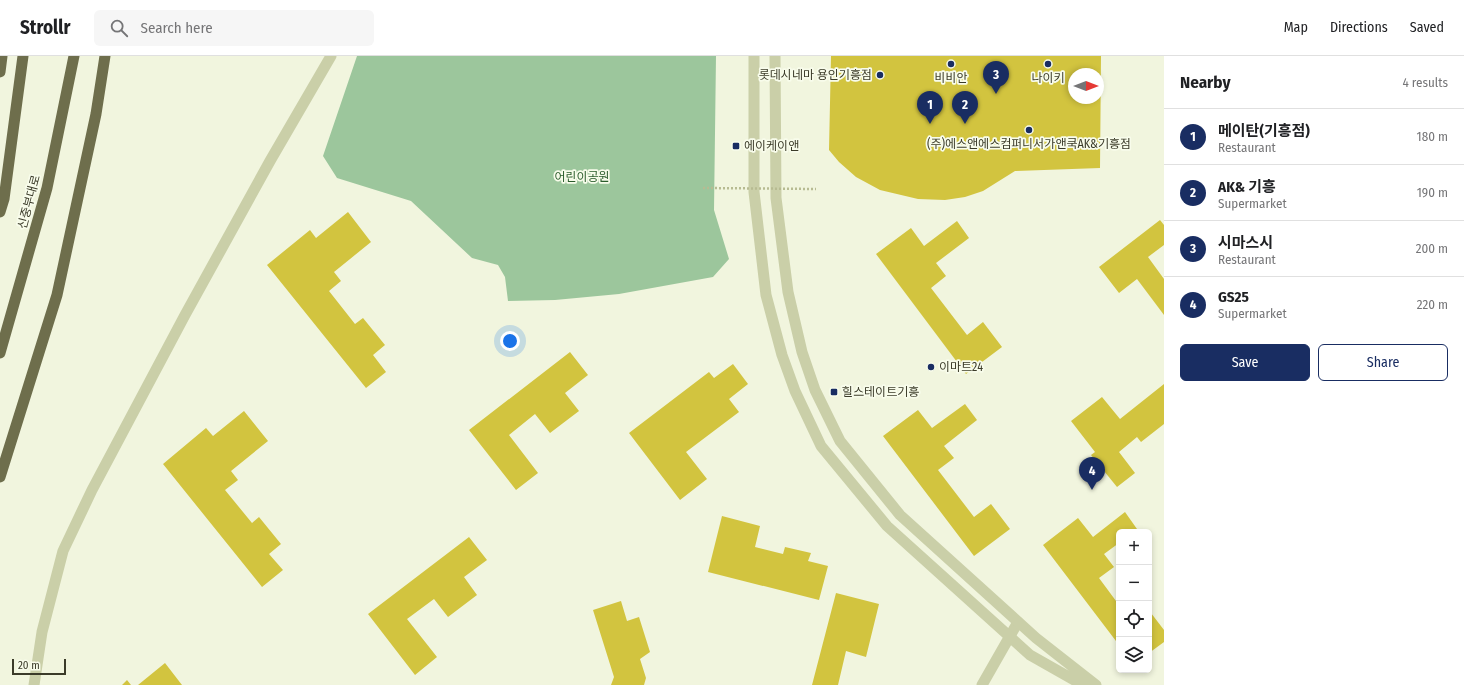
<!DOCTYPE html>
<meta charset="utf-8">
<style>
body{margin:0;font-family:"Fira Sans Condensed","Noto Sans KR",sans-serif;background:#f6f6f6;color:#202124}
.controls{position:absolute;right:12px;bottom:12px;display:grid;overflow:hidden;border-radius:6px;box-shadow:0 2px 6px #0003}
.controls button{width:36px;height:36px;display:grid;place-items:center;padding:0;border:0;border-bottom:1px solid #e0e0e0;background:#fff;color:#202124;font:20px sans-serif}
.compass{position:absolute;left:1068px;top:12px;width:36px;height:36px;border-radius:50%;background:#fff;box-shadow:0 2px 6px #0003;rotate:90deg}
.scale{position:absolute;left:12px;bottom:10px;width:54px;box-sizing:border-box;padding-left:4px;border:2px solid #3b3b29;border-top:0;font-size:11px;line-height:14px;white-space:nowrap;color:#3b3b29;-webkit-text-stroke:3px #f8fceb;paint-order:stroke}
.you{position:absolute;left:510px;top:285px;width:14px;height:14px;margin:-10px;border:3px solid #fff;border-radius:50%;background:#1a73e8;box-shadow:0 0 0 6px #1a73e833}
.badge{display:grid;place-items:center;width:26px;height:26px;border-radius:50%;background:#192d62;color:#fff;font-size:13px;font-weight:700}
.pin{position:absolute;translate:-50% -33px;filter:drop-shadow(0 1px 2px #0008)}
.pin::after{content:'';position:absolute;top:21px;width:14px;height:12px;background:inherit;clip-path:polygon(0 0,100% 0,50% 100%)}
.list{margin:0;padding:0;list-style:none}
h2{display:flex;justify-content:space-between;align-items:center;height:52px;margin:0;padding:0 16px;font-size:17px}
h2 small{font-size:13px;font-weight:400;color:#757577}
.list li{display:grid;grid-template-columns:26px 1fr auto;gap:12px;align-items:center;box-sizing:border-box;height:56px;padding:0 16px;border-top:1px solid #e0e0e0}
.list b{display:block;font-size:15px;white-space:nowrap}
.list p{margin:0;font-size:13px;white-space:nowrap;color:#757577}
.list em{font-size:13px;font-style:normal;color:#757577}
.actions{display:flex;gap:8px;padding:12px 16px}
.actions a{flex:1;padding:9px 0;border:1px solid #192d62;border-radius:6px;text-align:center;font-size:14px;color:#192d62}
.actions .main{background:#192d62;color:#fff}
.icon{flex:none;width:22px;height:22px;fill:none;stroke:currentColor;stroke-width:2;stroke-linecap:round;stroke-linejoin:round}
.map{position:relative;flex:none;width:1164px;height:629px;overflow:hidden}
header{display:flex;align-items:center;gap:24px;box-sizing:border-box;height:56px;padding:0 20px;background:#fff;border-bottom:1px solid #e0e0e0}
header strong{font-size:19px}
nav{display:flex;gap:22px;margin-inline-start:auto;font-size:14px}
.search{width:280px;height:36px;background:#f6f6f6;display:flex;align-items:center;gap:10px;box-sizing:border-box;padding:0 14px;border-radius:6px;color:#757577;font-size:15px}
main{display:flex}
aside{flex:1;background:#fff}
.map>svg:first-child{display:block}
.green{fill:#9cc69c}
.building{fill:#d2c43f;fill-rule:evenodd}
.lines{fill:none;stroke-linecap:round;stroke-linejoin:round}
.minor{stroke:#cacfa8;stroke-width:11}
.tertiary{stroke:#cacfa8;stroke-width:11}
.trunk{stroke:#6e6e4c;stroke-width:11}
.path-bridge{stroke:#b7bb92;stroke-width:2.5;stroke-dasharray:2 2;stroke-linecap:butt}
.poi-dot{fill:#192d62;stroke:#f8fceb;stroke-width:1.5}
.labels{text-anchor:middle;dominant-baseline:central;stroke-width:3.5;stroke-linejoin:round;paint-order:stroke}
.poi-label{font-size:12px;fill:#3b3b29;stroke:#f8fceb}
.park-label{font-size:12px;fill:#2a5c2b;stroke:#f8fceb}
.street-label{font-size:12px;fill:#3b3b29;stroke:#f8fceb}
</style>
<header>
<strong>Strollr</strong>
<div class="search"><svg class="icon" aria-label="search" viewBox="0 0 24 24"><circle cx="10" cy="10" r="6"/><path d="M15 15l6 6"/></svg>Search here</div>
<nav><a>Map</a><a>Directions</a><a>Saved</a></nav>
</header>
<main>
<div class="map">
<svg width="1164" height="629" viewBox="0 0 1164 629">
<rect width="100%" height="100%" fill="#f1f5de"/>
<!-- green -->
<path class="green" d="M 357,0 L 716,0 L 714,154 L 729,203 L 713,221 L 619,238 L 555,244 L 508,245 L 505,221 L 498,209 L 472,202 L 411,145 L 337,122 L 323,100 Z"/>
<!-- building -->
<path class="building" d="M 831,0 L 1101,0 L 1100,112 L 1015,115 L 983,135 L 965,141 L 945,144 L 918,143 L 880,134 L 856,121 L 839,106 L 829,94 ZM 1074,18 L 1098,18 L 1098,42 L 1074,42 Z
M 348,156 L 371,186 L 334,216 L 341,225 L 329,235 L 355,268 L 363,262 L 385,289 L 373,299 L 386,316 L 366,332 L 267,209 L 310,174 L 316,182 Z
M 1160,164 L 1164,169 L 1164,189 L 1148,201 L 1164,223 L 1164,259 L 1137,223 L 1119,237 L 1099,211 Z
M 957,165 L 969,182 L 936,207 L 946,220 L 931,232 L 967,279 L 983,266 L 1002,291 L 966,318 L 876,198 L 911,172 L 924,190 Z
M 570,296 L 588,319 L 565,337 L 579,355 L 550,377 L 535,358 L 509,379 L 538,417 L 516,434 L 469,374 Z
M 733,308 L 748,328 L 729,343 L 739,356 L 686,396 L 707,423 L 680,444 L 629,377 L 709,316 L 714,322 Z
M 1164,328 L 1164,368 L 1141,386 L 1137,381 L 1119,396 L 1135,417 L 1117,431 L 1091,399 L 1095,396 L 1071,365 L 1102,341 L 1120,363 Z
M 965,348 L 977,364 L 944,390 L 954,402 L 938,414 L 974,461 L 991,448 L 1010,473 L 974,500 L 883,380 L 918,354 L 932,372 Z
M 244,355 L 268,385 L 231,415 L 238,424 L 225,434 L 252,467 L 259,461 L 281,488 L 269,498 L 283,514 L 262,531 L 163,408 L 206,372 L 213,380 Z
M 1125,456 L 1137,473 L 1133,476 L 1119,476 L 1119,487 L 1104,498 L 1114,511 L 1099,522 L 1119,549 L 1119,589 L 1043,489 L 1078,462 L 1093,481 Z
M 722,460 L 760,470 L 755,491 L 783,498 L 785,491 L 811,497 L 808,505 L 828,510 L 819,544 L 708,516 Z
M 469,481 L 487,504 L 464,521 L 477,539 L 448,561 L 434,543 L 407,563 L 437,601 L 415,619 L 368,558 Z
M 836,537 L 879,548 L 866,601 L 846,595 L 838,629 L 812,629 Z
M 621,545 L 627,565 L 639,561 L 650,596 L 640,603 L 646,622 L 644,629 L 611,629 L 614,621 L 593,554 Z
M 1151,557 L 1164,574 L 1164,586 L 1149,597 L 1149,559 Z
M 165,607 L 182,629 L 138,629 Z
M 127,624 L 131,629 L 122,629 Z"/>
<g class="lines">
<!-- minor -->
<path class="minor" d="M 34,629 L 42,576 L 63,495 L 92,434 L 185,259 L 270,105 L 331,0
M 982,629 L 1018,566"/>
<!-- tertiary -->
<path class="tertiary" d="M 754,0 L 754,136 L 766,239 L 782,299 L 795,335 L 821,390 L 887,470 L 1030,599 L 1083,629
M 775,0 L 776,142 L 788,236 L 802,296 L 815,334 L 840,385 L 900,459 L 1036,582 L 1096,629"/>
<!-- trunk -->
<path class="trunk" d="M 0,16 L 2,0
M 0,156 L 4,143 L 23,0
M 0,297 L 47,132 L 74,0
M 0,421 L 57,239 L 96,58 L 105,0"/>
<!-- path-bridge -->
<path class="path-bridge" d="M 703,132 L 816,133"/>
</g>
<!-- markers -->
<g class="poi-dot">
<circle cx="951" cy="8" r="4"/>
<circle cx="1048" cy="8" r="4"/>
<circle cx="880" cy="19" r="4"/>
<circle cx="1029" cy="74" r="4"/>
<rect x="732" y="86" width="8" height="8" rx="2"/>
<circle cx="931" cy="311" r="4"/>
<rect x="830" y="332" width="8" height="8" rx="2"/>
</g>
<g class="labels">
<!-- poi labels -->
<g class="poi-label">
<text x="872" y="19" text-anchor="end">롯데시네마 용인기흥점</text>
<text x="951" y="22">비비안</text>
<text x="1048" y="22">나이키</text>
<text x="1029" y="88">(주)에스앤에스컴퍼니서가앤쿡AK&amp;기흥점</text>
<text x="744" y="90" text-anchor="start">에이케이앤</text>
<text x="939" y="311" text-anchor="start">이마트24</text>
<text x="842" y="336" text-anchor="start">힐스테이트기흥</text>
</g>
<!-- park labels -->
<g class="park-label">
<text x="582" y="121">어린이공원</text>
</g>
<!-- street labels -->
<g class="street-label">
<text transform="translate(29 146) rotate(-75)">신중부대로</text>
</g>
</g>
</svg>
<div class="controls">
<button>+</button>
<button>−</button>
<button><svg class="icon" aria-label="locate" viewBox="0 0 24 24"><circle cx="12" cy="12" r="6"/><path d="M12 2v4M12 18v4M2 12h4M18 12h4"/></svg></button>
<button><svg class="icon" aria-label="layers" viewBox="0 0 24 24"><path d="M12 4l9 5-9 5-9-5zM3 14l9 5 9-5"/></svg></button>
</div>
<svg class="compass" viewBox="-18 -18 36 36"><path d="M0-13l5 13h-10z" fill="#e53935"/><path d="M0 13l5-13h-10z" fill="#757577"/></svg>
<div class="scale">20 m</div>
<div class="you"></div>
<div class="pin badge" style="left:930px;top:68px">1</div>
<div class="pin badge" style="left:965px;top:68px">2</div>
<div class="pin badge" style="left:996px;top:38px">3</div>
<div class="pin badge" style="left:1092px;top:434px">4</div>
</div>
<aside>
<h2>Nearby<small>4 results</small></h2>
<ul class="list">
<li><span class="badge">1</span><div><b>메이탄(기흥점)</b><p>Restaurant</p></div><em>180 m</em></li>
<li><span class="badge">2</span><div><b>AK&amp; 기흥</b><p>Supermarket</p></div><em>190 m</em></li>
<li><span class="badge">3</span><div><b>시마스시</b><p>Restaurant</p></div><em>200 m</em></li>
<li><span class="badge">4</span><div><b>GS25</b><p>Supermarket</p></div><em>220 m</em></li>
</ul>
<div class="actions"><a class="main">Save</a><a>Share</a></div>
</aside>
</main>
